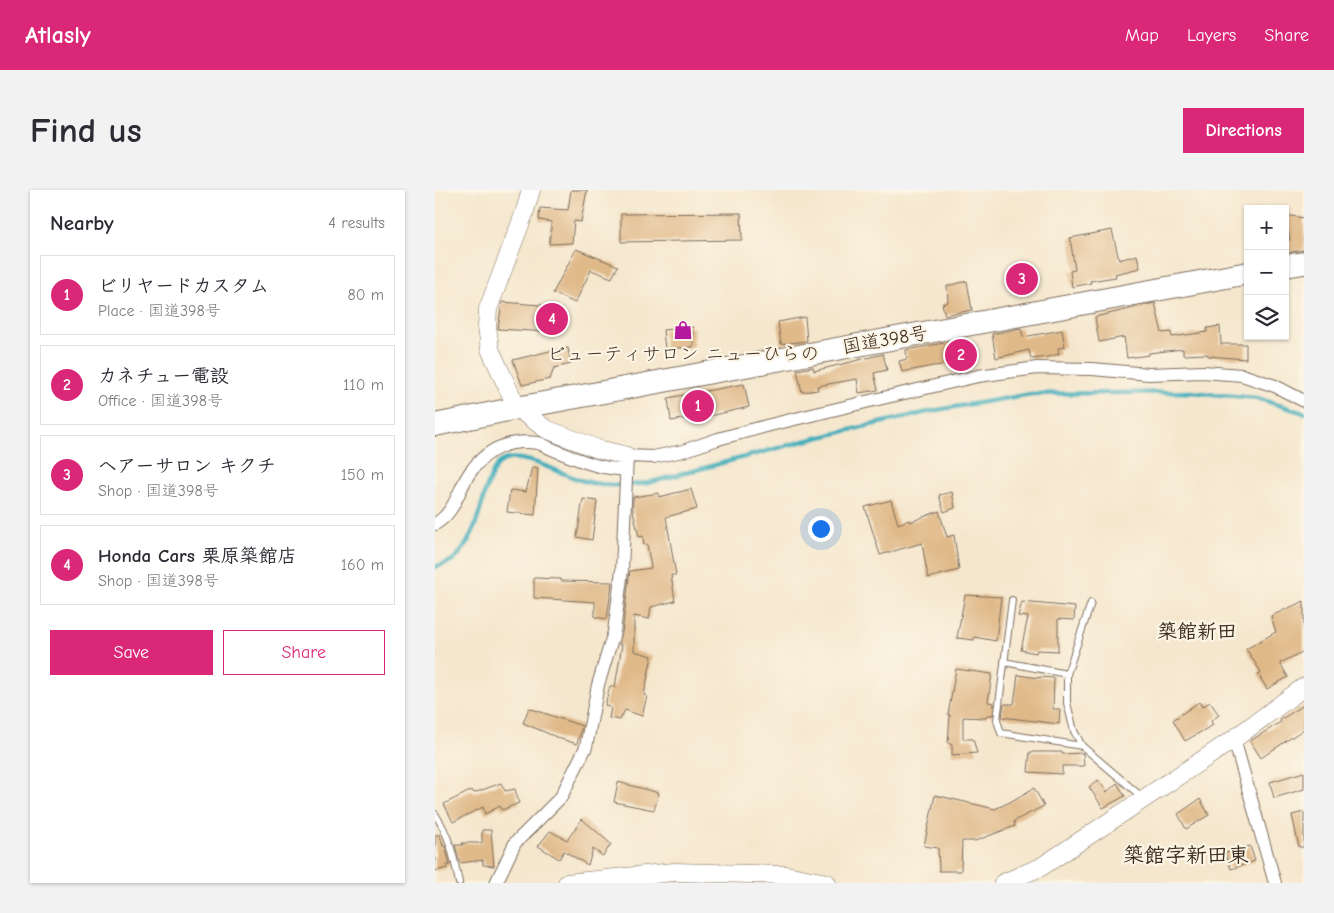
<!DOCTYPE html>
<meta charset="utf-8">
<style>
body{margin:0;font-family:"Comic Neue","Klee One",sans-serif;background:#f2f2f3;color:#2b2b33}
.controls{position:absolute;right:15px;top:15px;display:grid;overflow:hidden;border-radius:0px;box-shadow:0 1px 4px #0004}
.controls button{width:45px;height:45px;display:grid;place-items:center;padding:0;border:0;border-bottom:1px solid #e1e1e2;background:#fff;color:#2b2b33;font:25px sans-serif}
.you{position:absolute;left:385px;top:338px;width:18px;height:18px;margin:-12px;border:4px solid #fff;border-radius:50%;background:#1a73e8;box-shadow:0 0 0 8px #1a73e833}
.badge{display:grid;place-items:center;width:32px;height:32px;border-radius:50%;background:#db2777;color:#fff;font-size:16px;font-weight:700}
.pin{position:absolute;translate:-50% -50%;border:2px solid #fff;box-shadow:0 1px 5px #0006}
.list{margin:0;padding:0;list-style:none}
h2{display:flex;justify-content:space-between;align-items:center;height:65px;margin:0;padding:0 20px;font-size:21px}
h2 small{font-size:16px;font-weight:400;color:#7c7c81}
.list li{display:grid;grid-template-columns:32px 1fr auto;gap:15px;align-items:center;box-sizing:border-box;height:80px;margin:0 10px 10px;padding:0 10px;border:1px solid #e1e1e2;border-radius:0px}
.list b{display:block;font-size:19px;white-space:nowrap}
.list p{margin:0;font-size:16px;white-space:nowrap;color:#7c7c81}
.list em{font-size:16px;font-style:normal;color:#7c7c81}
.actions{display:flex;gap:10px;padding:15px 20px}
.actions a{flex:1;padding:11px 0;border:1px solid #db2777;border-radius:0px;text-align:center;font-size:18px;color:#db2777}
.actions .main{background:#db2777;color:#fff}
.icon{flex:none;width:28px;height:28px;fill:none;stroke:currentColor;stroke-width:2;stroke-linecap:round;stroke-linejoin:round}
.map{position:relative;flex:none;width:869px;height:693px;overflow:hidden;border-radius:0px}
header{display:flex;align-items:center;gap:30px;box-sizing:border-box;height:70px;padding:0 25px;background:#db2777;color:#fff}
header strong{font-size:24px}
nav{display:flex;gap:28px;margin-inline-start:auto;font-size:18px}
.intro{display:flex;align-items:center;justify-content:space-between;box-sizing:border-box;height:120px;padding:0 30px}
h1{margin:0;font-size:35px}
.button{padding:12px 22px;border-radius:0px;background:#db2777;color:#fff;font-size:18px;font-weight:700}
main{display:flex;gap:30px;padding:0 30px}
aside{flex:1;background:#fff;border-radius:0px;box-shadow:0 1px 4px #0004}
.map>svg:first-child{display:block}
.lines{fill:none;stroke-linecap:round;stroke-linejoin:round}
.stream{stroke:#3faebc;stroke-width:4.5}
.building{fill:#e0b989}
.lane-casing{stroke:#7c6c5c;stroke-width:8}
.street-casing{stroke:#7c6c5c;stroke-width:14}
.secondary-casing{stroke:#7c6c5c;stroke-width:19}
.highway-casing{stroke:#7c6c5c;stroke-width:24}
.lane{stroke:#fff;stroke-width:6}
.street{stroke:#fff;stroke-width:12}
.secondary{stroke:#fff;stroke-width:18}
.highway{stroke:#fff;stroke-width:22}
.labels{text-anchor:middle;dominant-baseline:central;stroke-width:4.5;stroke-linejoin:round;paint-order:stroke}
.street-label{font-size:19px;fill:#3b2a1e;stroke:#fcf5e5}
.poi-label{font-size:19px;fill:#3b2a1e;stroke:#fcf5e5}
.neighbourhood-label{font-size:20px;font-weight:bold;fill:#3b2a1e;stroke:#fcf5e5}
.quarter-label{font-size:21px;font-weight:bold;fill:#3b2a1e;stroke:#fcf5e5}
</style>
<header>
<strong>Atlasly</strong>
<nav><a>Map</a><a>Layers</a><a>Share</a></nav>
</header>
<div class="intro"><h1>Find us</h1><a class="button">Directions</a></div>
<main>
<aside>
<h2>Nearby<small>4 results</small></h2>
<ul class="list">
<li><span class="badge">1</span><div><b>ビリヤードカスタム</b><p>Place · 国道398号</p></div><em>80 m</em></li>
<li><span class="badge">2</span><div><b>カネチュー電設</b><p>Office · 国道398号</p></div><em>110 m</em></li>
<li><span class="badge">3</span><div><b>ヘアーサロン キクチ</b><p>Shop · 国道398号</p></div><em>150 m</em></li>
<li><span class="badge">4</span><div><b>Honda Cars 栗原築館店</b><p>Shop · 国道398号</p></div><em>160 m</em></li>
</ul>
<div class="actions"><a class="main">Save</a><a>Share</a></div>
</aside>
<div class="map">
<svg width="869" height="693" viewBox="0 0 869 693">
<rect width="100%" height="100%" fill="#fcf5e5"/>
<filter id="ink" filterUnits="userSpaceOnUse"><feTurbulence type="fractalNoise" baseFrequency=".02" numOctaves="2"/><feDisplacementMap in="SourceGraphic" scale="10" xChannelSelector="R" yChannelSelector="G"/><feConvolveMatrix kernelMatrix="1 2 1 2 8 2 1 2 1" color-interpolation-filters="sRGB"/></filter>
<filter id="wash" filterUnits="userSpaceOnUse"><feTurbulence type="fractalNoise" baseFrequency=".0096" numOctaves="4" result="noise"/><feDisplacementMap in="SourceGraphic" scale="20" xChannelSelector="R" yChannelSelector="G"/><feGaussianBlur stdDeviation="1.12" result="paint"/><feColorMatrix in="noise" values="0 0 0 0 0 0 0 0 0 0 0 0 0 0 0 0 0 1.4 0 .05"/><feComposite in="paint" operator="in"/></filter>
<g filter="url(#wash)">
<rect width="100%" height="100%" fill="#f5e7ce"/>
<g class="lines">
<!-- stream -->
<path class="stream" d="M 0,377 C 5,375 10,374 14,372 C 35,361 45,323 50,302 C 53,294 58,277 66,272 C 84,259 129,286 149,291 C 170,297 191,296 213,293 L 369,251 L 440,234 L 502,220 L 596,204 L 755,202 L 822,208 L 869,223"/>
</g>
<g id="blocks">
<!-- building -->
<path class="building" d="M 136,0 L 152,0 L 146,32 L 139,31 L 137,53 L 114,54 L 117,32 L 104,30 L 105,18 L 133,20 Z
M 306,23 L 307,50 L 186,52 L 186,24 Z
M 850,25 L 869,28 L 869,60 L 850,63 L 850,50 L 855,50 Z
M 677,40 L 684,70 L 702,65 L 705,78 L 680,84 L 681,87 L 655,91 L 656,93 L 637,97 L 635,81 L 640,80 L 635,48 Z
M 141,59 L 183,76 L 177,88 L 156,80 L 140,113 L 118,103 Z
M 532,91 L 537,120 L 510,125 L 507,114 L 513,112 L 512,96 Z
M 67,112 L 117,116 L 114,142 L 63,139 Z
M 720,113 L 727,143 L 736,142 L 737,147 L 772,142 L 772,138 L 785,136 L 786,154 L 811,154 L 811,169 L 773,166 L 773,164 L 748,165 L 748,159 L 714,163 L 714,165 L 692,168 L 689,147 L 664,152 L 660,127 Z
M 370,127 L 372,151 L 346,154 L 343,132 Z
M 258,137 L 258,157 L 230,159 L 228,140 Z
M 586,138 L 588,147 L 627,140 L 630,157 L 623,158 L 624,164 L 613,167 L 596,169 L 594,160 L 561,168 L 557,144 Z
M 525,150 L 530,173 L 498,176 L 467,182 L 464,171 L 472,169 L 471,160 Z
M 133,158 L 136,174 L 119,178 L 115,189 L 87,195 L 78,170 L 119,160 L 120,161 Z
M 448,164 L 452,180 L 439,183 L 443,200 L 424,203 L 422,189 L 382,196 L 383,200 L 367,202 L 362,180 L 378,177 L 379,181 Z
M 309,194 L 314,217 L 270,227 L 270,225 L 236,231 L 233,208 Z
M 97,277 L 103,278 L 100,325 L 72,322 L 75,300 L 91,302 Z
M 256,299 L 262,319 L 231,327 L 241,385 L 236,385 L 240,411 L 216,417 L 214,429 L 199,426 L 199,461 L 217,466 L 209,505 L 212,506 L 207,526 L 190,520 L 185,530 L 174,528 L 176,518 L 170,515 L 175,496 L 180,497 L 187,455 L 184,455 L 187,443 L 195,381 L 216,378 L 212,354 L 209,355 L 208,346 L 204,347 L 198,321 L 198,307 L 224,303 L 224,307 Z
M 517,302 L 520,318 L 509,322 L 504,305 Z
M 148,309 L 162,311 L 157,350 L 142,347 Z
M 456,310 L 463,334 L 474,330 L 475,332 L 504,321 L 512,347 L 519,345 L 524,380 L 493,388 L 487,353 L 445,365 L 430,317 Z
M 99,388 L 126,389 L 126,391 L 177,392 L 172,429 L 160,427 L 160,412 L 99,408 Z
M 530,405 L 566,407 L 561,451 L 539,447 L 539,450 L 522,448 Z
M 869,411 L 869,461 L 845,473 L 853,487 L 832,499 L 823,484 L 826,482 L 811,459 L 841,442 L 836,426 Z
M 587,412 L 640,417 L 639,430 L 623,429 L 623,461 L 602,460 L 601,463 L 586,460 L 593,427 L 583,426 Z
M 521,479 L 557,484 L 553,512 L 559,513 L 558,525 L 552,525 L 551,528 L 528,527 L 528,549 L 538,549 L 542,563 L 517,565 L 517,555 L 513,553 L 515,525 L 513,525 Z
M 583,485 L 604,488 L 604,487 L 619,488 L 618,519 L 625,519 L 624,534 L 567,527 L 569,514 L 579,514 Z
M 764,512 L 767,517 L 775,512 L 784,525 L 776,531 L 778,535 L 750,551 L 738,530 Z
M 869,515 L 869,539 L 826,568 L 815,551 L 846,532 L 845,530 Z
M 94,518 L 147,536 L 142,554 L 126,549 L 88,533 Z
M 595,562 L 627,562 L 627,564 L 648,563 L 649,576 L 627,576 L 627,584 L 593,582 Z
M 869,582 L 869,599 L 839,608 L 835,592 Z
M 663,590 L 672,602 L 682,593 L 690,606 L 668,618 L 654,597 Z
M 183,592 L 224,603 L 219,620 L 179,612 Z
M 66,593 L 70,601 L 80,599 L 84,613 L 67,620 L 65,616 L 50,624 L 48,617 L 18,632 L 9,614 L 37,600 L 39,603 Z
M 599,598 L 609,616 L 579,631 L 580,636 L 540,651 L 527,651 L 526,681 L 504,681 L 503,658 L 489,656 L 500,605 L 560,619 L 575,612 Z
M 765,609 L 774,625 L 751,639 L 743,624 Z
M 869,622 L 869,657 L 864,657 L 857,625 Z
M 147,629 L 176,654 L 168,666 L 158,659 L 153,675 L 129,661 L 124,669 L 103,656 L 115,641 L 132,650 Z
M 47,640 L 56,640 L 59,676 L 48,675 L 48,670 L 25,673 L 20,655 L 28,655 L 27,653 L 47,653 Z
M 0,645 L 5,645 L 8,656 L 10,656 L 15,675 L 12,675 L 12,678 L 0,681 Z
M 815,656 L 820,671 L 796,679 L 790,663 Z"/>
</g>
</g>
<g filter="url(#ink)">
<use href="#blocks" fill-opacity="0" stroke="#7c6c5c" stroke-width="1"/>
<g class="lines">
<!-- lane casing -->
<g class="lane-casing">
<path id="lane" d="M 577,410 L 562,530 L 566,543 L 647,556
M 656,413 L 632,484 L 632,513 L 639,541 L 647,556 L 707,607
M 569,472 L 632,484
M 0,624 C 15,646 19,668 24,693"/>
</g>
<!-- street casing -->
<g class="street-casing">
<path id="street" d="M 0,334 C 22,321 22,300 36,281 C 53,258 74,249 103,253 C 108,254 112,257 117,259 C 131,265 146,271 160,275 C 170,278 181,279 191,280
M 799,549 L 840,693
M 61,693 L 80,653 L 126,607 L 151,557 L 163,495 L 179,442 L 187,380 L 192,266 L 218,267 L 248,261 L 283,249 L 335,235 L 439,210 L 543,186 L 602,178 L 657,179 L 714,184 L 768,182 L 807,185 L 840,196 L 869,211"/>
</g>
<!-- secondary casing -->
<g class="secondary-casing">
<path id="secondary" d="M 96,0 L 89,24 L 53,119 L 52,136 L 55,159 L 82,218 L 111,239 L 163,259 L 192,266
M 132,693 L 239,682 L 351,685 L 392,693
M 568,693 L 606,677 L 799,549 L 869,497"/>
</g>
<!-- highway casing -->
<g class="highway-casing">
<path id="highway" d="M 850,76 L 869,73
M 0,235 L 82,218 L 813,83"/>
</g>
<!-- lane -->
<use href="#lane" class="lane"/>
<!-- street -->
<use href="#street" class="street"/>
<!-- secondary -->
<use href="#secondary" class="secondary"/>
<!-- highway -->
<use href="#highway" class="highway"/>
</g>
</g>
<!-- icons -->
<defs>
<g id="shop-bare" transform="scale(1.5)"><path d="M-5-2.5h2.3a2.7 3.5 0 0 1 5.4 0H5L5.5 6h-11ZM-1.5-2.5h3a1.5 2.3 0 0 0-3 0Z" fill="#b5179e" stroke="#fcf5e5" stroke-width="2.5" paint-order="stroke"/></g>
</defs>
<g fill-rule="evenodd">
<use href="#shop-bare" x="248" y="140"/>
</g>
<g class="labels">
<!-- street labels -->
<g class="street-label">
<text transform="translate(450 150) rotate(-10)">国道398号</text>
</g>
<!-- poi labels -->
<g class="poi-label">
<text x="248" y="164">ビューティサロン ニューひらの</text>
</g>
<!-- neighbourhood labels -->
<g class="neighbourhood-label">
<text x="762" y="441">築館新田</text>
</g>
<!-- quarter labels -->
<g class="quarter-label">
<text x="751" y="665">築館字新田東</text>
</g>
</g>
</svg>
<div class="controls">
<button>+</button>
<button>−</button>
<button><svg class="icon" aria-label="layers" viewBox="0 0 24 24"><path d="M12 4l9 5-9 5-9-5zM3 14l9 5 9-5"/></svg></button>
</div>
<div class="you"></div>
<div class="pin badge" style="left:263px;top:216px">1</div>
<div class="pin badge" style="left:526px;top:165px">2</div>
<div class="pin badge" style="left:587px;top:89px">3</div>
<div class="pin badge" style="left:117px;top:129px">4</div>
</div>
</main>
